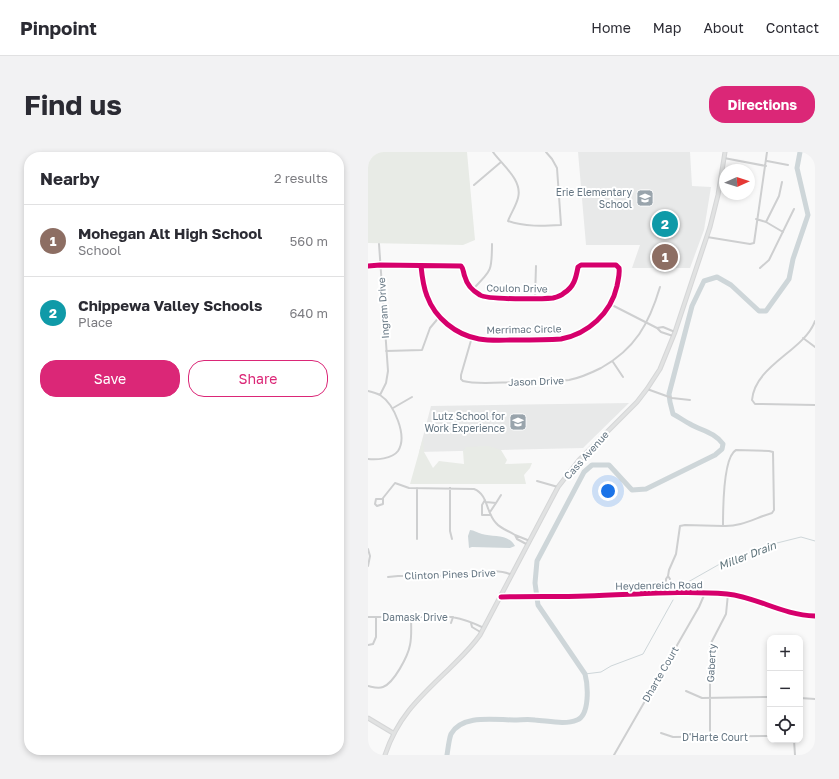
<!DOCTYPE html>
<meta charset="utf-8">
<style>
body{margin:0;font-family:"Golos Text",sans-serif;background:#f2f2f3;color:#2b2b33}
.controls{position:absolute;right:12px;bottom:12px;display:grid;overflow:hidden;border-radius:8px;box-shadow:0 2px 6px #0003}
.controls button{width:36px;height:36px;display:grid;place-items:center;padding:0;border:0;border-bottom:1px solid #e1e1e2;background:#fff;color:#2b2b33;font:20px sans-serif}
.compass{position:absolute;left:351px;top:12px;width:36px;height:36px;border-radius:50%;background:#fff;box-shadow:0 2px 6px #0003;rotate:87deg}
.you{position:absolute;left:240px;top:339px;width:14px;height:14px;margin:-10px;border:3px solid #fff;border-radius:50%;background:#1a73e8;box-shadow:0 0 0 6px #1a73e833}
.badge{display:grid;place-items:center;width:26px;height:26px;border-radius:50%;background:#db2777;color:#fff;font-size:13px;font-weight:700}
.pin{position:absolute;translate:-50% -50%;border:2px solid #fff;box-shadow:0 1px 4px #0006}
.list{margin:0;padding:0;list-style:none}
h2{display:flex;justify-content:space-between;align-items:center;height:52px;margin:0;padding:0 16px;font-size:17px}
h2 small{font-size:13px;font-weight:400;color:#7c7c81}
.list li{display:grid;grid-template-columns:26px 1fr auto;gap:12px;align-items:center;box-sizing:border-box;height:72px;padding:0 16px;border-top:1px solid #e1e1e2}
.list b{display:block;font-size:15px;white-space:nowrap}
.list p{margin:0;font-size:13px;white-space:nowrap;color:#7c7c81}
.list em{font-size:13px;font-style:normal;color:#7c7c81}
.actions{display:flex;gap:8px;padding:12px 16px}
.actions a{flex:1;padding:9px 0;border:1px solid #db2777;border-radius:16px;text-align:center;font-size:14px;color:#db2777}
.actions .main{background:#db2777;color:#fff}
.icon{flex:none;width:22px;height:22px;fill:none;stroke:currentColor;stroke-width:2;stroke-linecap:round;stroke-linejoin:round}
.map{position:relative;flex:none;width:447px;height:603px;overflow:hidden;border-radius:16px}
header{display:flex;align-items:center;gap:24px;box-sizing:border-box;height:56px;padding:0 20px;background:#fff;border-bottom:1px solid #e1e1e2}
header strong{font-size:19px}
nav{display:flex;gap:22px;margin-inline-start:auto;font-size:14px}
.intro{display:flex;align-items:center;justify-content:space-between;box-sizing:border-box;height:96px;padding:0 24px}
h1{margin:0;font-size:28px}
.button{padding:10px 18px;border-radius:16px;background:#db2777;color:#fff;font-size:14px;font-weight:700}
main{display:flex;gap:24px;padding:0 24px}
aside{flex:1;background:#fff;border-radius:16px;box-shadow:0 2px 6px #0003}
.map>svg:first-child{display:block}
.built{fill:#e8e9e9}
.green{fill:#e8ebe6}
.water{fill:#ced6d9}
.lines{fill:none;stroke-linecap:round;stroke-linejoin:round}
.stream{stroke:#ced6d9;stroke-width:1}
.river{stroke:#ced6d9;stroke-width:5}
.secondary-casing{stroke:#d5d6d7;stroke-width:5}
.street{stroke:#cecfd0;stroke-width:2}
.secondary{stroke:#e1e2e2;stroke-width:3}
.cycleway-casing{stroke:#fff;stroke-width:8}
.cycleway{stroke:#d6006c;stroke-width:5}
.labels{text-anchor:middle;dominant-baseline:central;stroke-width:4;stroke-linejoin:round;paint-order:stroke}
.poi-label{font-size:10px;fill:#657683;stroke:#fff;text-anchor:end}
.street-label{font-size:10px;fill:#657683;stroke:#fff}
.water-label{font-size:11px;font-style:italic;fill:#60757c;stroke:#fff}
</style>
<header>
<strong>Pinpoint</strong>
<nav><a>Home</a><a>Map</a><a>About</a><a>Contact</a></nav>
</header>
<div class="intro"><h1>Find us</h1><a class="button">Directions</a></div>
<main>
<aside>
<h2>Nearby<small>2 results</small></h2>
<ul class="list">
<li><span class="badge" style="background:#8d6e63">1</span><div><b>Mohegan Alt High School</b><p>School</p></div><em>560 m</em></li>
<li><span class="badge" style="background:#0f9aa8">2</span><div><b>Chippewa Valley Schools</b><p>Place</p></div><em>640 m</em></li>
</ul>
<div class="actions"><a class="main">Save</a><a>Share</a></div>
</aside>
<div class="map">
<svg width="447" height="603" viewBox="0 0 447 603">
<rect width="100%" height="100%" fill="#f9f9f9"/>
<!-- built -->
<path class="built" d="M 210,0 L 322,0 L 324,34 L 343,35 L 336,78 L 322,116 L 264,116 L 272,93 L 218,93 Z
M 261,251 L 215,296 L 51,300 L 63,254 Z"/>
<!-- green -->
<path class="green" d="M 0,0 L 99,0 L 107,88 L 95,93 L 0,91 Z
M 55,286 L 56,300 L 65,316 L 71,309 L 96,312 L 95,299 L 98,295 L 120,294 L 133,298 L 139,308 L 137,312 L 164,311 L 162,316 L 156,323 L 158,332 L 42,332 Z"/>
<!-- water -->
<path class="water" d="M 102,378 C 106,378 110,381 114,382 C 125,385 141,382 147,394 L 142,396 L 104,395 L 101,396 L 100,384 Z"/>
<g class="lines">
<!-- stream -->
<path class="stream" d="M 315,435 L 320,430 L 350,413 L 397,394 L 433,385 L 447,389
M 217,522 L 233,520 L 243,514 L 275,502 L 305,448"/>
<!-- river -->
<path class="river" d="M 79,603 C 80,597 81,587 83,582 C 94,562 127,568 146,568 C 153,568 160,567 167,568 C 181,569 197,573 209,568 C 222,563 220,533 217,522 L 170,453 L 167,431 L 169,409 L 216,320 L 224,313 L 241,313 L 264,338 L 278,337 L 347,303 L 354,297 L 355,292 C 346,280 334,279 322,272 C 316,269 311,265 305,262 L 302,250 L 301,242 L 324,154 L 336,129 L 349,125 L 363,133 L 391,159 L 398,159 L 421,127 L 425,107 L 440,63 L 429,16 L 432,0"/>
<!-- secondary casing -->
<g class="secondary-casing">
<path id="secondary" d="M 133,445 C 161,444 190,445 218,444 C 265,443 312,438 359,442 C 389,445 414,463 447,464
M 0,566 L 25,581
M 17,603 C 30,564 52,545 81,517 C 92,506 103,496 112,483 L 190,335 L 211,308 L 269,250 L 279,237 L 292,217 L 307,180 L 342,75 L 350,43 L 357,0"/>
</g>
<!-- street -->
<path class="street" d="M 125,0 C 134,13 155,28 150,46 C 148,54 143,61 140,69 C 156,75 176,74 193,73 L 189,16 L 184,7 L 178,0
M 356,6 L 398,14
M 399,9 L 420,13
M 106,33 L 133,10
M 388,67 L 398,70 L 415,80
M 398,70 L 411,44 L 414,30
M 339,85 L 382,92 L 386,91 L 399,0
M 11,92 L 20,219 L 18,231 L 12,243
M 0,114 L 12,113 L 93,114 C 96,117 95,121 97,125 C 99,133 105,139 112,143 C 120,148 174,147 185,146 C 189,145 193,144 196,141 C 206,135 208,126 210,115 L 213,113 L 248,113 L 251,116 C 252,122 250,128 249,134 C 243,161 220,182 193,187 C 178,188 163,188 147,188 C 135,188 123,189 111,187 C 88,183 67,166 59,144 C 55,134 54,124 53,114
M 392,116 L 401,108 L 426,57
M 104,138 C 123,119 124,120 124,92
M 167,146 L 168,114
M 242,152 L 289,176 L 293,180 L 305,184
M 447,169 C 436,199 387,213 384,248 L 387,252 L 390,252 L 447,253
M 289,176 L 295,175 L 307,180
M 104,185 L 93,223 L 93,227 L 95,229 C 109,233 134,230 149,230 C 167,229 184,230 201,228 C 212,226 223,221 233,216 C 267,197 281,172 292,135
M 435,186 L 447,195
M 18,199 L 54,198 L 62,176 L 72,164
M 245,210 L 255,225
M 279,237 L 304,246 L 322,248
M 0,239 C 4,240 8,241 12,243 C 26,252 40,284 30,299 C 24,307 8,308 0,307
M 25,256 L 44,245
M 368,298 L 401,299 L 405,300 L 406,358 L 404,361 C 387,366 373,375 355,374 C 355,359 355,305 368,298 Z
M 169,329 L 190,335
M 49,336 L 49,387
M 82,336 L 82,379 L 84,387
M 15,347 L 8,347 L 7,352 L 9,354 L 15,352 L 15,346 L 27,331 L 41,336 L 106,337 C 120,342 118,361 128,371 C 133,377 141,379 147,383
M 117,348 L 114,353 L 114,363 L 123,363
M 118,350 L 128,351 L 122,360
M 128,351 L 133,343
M 160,393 L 149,387 L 147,383 L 162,389
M 0,397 L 2,404 L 0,414
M 300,424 L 301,418 L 308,402 L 312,374 L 317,373 L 355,374
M 20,425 L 30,424 C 51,423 72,425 92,423 C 109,422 128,415 144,423
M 298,441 L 298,427 L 300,424 L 302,427 L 302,440
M 0,465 L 84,465 C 95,467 106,471 116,476
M 83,471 L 85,465
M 103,471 L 104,475 L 114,481
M 0,493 L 5,492 L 8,485 L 8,465
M 0,534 C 5,535 10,537 15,535 C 26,531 40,504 42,493 C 44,484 43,474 43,465
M 318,539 L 334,546 L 402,545
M 432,546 L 447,547
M 293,581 L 305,585 L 402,584
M 342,585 L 342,493 L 358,462 L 360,442
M 426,588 L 427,603
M 246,603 L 331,455 L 337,441"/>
<!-- secondary -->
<use href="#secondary" class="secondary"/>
<!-- cycleway casing -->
<g class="cycleway-casing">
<path id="cycleway" d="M 0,114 L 12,113 L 93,114 C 96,117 95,121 97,125 C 99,133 105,139 112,143 C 120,148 174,147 185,146 C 189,145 193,144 196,141 C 206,135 208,126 210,115 L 213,113 L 248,113 L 251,116 C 252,122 250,128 249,134 C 243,161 220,182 193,187 C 178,188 163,188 147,188 C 135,188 123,189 111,187 C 88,183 67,166 59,144 C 55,134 54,124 53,114
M 133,445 C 161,444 190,445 218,444 C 265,443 312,438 359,442 C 389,445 414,463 447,464"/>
</g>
<!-- cycleway -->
<use href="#cycleway" class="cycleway"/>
</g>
<!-- icons -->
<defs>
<g id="school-square" transform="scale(0.9)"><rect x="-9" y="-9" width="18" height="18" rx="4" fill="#99a4ac" stroke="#fff"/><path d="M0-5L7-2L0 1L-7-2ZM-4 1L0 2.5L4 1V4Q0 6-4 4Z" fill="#fff"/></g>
</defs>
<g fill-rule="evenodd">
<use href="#school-square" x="277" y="46"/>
<use href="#school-square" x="150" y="270"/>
</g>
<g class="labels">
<!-- poi labels -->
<g class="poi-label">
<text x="264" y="40">Erie Elementary<tspan x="264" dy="12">School</tspan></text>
<text x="137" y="264">Lutz School for<tspan x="137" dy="12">Work Experience</tspan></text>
</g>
<!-- street labels -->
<g class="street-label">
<text transform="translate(149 136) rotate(1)">Coulon Drive</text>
<text transform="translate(15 156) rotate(-94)">Ingram Drive</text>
<text transform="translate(156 177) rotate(-1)">Merrimac Circle</text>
<text transform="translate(168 229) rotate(-2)">Jason Drive</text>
<text transform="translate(218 303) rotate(-48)">Cass Avenue</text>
<text transform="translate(82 422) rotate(-2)">Clinton Pines Drive</text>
<text transform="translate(291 433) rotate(-1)">Heydenreich Road</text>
<text x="47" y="465">Damask Drive</text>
<text transform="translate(343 511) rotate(-87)">Gaberty</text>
<text transform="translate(292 522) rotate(-60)">Dharte Court</text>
<text x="347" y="585">D'Harte Court</text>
</g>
<!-- water labels -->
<g class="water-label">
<text transform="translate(379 403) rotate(-21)">Miller Drain</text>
</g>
</g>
</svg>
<div class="controls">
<button>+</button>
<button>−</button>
<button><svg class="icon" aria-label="locate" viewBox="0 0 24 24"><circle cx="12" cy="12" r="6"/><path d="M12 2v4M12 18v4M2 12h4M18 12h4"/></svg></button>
</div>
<svg class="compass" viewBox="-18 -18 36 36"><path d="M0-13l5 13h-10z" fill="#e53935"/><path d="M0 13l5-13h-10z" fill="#7c7c81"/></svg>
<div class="you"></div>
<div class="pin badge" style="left:297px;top:105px;background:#8d6e63">1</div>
<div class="pin badge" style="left:297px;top:72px;background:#0f9aa8">2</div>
</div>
</main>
